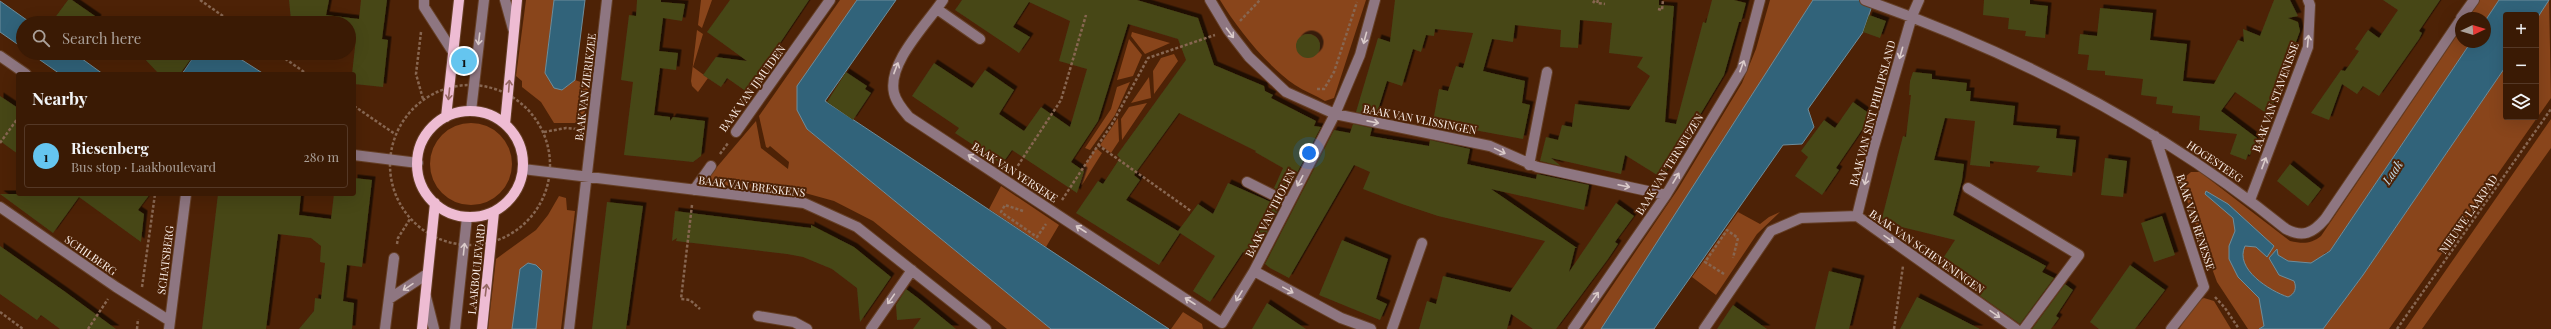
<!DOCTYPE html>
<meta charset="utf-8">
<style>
body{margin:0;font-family:"Playfair Display",serif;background:#452713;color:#f1f3f6}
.controls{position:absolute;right:12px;top:12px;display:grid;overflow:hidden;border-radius:4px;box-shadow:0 4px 16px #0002}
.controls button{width:36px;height:36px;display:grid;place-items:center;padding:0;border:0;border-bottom:1px solid #543826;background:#3a1a04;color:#f1f3f6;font:20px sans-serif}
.compass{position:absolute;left:2455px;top:12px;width:36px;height:36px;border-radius:50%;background:#3a1a04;box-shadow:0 4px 16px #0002;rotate:86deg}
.you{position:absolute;left:1309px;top:153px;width:14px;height:14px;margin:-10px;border:3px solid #fff;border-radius:50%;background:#1a73e8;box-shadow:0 0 0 6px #1a73e833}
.badge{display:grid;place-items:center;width:26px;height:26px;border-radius:50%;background:#65c5ef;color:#111;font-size:13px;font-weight:700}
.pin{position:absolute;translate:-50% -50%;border:2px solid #fff;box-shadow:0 1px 4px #0006}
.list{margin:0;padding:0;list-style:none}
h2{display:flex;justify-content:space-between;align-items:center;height:52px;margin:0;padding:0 16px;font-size:17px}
h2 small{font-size:13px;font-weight:400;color:#aba19a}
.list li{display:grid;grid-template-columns:26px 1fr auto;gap:12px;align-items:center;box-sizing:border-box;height:64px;margin:0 8px 8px;padding:0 8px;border:1px solid #543826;border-radius:4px}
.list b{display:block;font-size:15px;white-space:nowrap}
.list p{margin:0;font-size:13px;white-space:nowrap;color:#aba19a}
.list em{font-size:13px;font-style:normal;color:#aba19a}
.icon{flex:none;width:22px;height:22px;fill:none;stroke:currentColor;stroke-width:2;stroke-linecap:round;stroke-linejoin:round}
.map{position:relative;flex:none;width:2551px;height:329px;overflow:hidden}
.search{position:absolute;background:#3a1a04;box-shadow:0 4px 16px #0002;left:16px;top:16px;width:340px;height:44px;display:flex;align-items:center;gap:10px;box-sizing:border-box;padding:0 14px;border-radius:22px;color:#aba19a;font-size:15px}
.panel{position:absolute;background:#3a1a04;box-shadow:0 4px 16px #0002;left:16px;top:72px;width:340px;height:124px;border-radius:4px}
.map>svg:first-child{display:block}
.green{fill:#89451b}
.water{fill:#31637a;stroke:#6e8d9b}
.building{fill:#464619;filter:url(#shadow)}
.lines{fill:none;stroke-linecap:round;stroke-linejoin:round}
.minor-casing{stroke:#653f26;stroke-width:12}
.major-casing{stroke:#653f26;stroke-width:12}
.path{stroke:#876651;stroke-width:2.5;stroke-dasharray:3 2;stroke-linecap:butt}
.minor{stroke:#8e7681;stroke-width:10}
.major{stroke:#eebcd3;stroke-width:10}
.oneway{stroke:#dacbca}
.oneway2{stroke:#956762}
.labels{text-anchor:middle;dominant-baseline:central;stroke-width:4;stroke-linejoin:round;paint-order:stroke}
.street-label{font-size:11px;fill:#fbefe9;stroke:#4d2206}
.water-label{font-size:12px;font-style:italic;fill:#c2e0ef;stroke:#4d2206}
</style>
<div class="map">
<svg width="2551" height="329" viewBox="0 0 2551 329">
<defs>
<filter id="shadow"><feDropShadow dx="3.5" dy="-3.5" stdDeviation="0" flood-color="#0009"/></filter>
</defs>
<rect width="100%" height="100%" fill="#4d2206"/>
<!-- green -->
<path class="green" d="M 526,0 L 554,0 L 545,73 L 562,90 L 575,80 L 589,85 L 583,123 L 554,123 L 541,102 L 522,87 L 522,81 L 516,76 Z
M 701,0 L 712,0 L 702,28 L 698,25 Z
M 840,0 L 857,0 L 807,129 L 1051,329 L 1007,329 L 873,221 L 834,201 L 805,193 L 711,184 L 711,174 L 756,121 L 761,148 L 788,169 L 789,162 L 770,146 L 768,148 L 766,147 L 759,116 Z
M 1220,0 L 1366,0 L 1334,98 L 1325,101 C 1315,95 1304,91 1295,85 C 1265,64 1237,28 1220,0 Z
M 1770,0 L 1813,0 L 1602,329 L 1583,329 L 1678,189 L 1742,83 L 1756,49 Z
M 2480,0 L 2499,0 L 2485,21 L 2485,18 L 2468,18 Z
M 2549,0 L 2551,98 L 2389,329 L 2323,329 L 2363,275 L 2506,66 L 2506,117 L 2536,117 L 2536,20 Z
M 2461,29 L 2461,42 L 2471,42 L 2330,251 L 2325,253 L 2293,295 L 2264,326 L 2259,329 L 2248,329 L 2217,282 L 2182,187 L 2184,178 L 2191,172 L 2200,172 L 2290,241 C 2303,244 2311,244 2321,236 Z
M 697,30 L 703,34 L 693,67 L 708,78 L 698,92 L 692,86 L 691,81 Z
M 1132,32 L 1170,43 L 1145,54 L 1131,36 Z
M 1129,39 L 1142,55 L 1133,76 L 1117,80 Z
M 1174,54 L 1178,61 L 1154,94 L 1153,71 L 1161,58 Z
M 1149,77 L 1151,98 L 1131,103 Z
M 1130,82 L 1115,115 L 1090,150 L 1085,148 L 1111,109 L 1117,87 Z
M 1147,103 L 1122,140 L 1121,119 L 1129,107 Z
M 1118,118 L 1119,141 L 1111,153 L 1100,145 Z
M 2551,119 L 2551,148 L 2422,329 L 2405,329 Z
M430 164a41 41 0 1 1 82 0a41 41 0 1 1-82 0Z
M 1096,148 L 1102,153 L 1082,185 L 1075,180 Z
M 1001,186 L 1059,225 L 1046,247 L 989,209 Z
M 559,196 L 566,198 L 567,210 L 575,211 L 561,329 L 536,329 L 542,271 L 520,269 L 512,329 L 488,329 L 496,259 L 536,230 L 548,215 Z
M 1738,212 L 1760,224 L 1769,217 L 1780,212 L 1757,234 L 1716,295 L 1692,277 Z
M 2204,298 L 2214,301 L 2231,329 L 2179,329 L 2198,301 Z
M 1183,312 L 1202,324 L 1203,329 L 1171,329 Z"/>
<!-- water -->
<path class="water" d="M 554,0 L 585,0 L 575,80 L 562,90 L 554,88 L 545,73 Z
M 857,0 L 896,0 L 825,101 L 1169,329 L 1051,329 L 807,129 L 797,110 L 797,86 Z
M 1813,0 L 1874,0 L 1863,32 L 1808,109 L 1814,127 L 1802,144 L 1783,145 L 1654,329 L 1601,329 Z
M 2499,0 L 2549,0 L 2536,20 L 2536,15 L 2506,15 L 2506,66 L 2363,275 L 2323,329 L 2259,329 L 2264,326 L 2259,298 L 2238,277 L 2229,259 L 2229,246 L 2235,231 L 2233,218 L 2205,194 L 2206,191 L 2228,204 L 2274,246 L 2267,257 L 2256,247 L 2245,246 C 2234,269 2270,291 2288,297 C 2295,294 2297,288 2294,281 L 2279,275 L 2269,258 L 2277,249 L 2278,255 L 2288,261 L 2311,263 L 2330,251 L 2471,42 L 2485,42 L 2485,21 Z
M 0,1 L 31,23 L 23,23 L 23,48 L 0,32 Z
M 30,53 L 74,53 L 103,74 L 60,74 Z
M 196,53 L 231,53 L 264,74 L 182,74 Z
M 528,263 L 536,265 L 542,271 L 536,329 L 512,329 L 520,269 Z"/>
<!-- building -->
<path class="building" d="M 68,0 L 72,0 L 98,18 L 96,23 L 51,23 Z
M 289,0 L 329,0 L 326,15 L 359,19 L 361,0 L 387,0 L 382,39 L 388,40 L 383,87 L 354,84 L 352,74 L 356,38 L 349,37 L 349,23 L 285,23 L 291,20 Z
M 637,0 L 661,0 L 661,2 L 685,4 L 682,21 L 663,18 L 659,51 L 678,53 L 676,70 L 660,68 L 654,115 L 670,117 L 670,121 L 673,117 L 705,121 L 701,156 L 693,162 L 624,155 L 633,82 L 621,80 L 629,15 L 636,16 Z
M 730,0 L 809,0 L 747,92 L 727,78 L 721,87 L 703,75 L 716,57 L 747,61 L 707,32 Z
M 962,0 L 1137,0 L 1198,18 L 1214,65 L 1264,86 L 1265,91 L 1273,95 L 1271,98 L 1316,121 L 1314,126 L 1321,127 L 1286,194 L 1274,188 L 1283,168 L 1255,152 L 1256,151 L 1179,113 L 1134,175 L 1140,180 L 1126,200 L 1178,231 L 1198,204 L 1213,214 L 1228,183 L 1280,206 L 1254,258 L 1243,252 L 1210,302 L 1193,291 L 1215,256 L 1180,233 L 1159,265 L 1076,213 L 1098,181 L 1103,184 L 1120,158 L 1117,155 L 1186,60 L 1178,39 L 1128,24 L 1098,121 L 1071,162 L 1084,171 L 1077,193 L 1012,150 L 1002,164 L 955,133 L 959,128 L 912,96 L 934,63 L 972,88 L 985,70 L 1014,90 L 999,114 L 1024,131 L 1041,107 L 1070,127 L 1087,69 L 1059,61 L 1070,21 L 1029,2 L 1013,27 L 1030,37 L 1019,53 L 955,10 Z
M 1395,0 L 1659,0 L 1659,5 L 1674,6 L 1665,122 L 1676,124 L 1703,22 L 1706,23 L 1712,0 L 1734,0 L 1746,3 L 1741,22 L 1739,22 L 1724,75 L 1662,178 L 1625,155 L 1621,174 L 1551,158 L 1561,166 L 1540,161 L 1546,137 L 1558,140 L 1562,125 L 1572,127 L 1575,104 L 1629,110 L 1650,76 L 1637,67 L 1643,57 L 1609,53 L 1612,23 L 1580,20 L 1578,48 L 1560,47 L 1561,30 L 1515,25 L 1513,42 L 1492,39 L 1483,71 L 1525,81 L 1522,103 L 1530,105 L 1523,139 L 1474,130 L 1473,136 L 1432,127 L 1439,89 L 1448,91 L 1456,66 L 1463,68 L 1473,33 L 1435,29 L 1434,36 L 1426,35 L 1421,52 L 1413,49 L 1402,86 L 1387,81 L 1376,116 L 1356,112 L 1378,38 L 1390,42 Z
M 1984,0 L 2030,0 L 2030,4 L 2048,6 L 2045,38 L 2025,36 L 2026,31 L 2008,29 L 2009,18 L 1983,15 Z
M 2274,0 L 2290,0 L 2298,16 L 2288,18 L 2298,22 L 2300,31 L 2271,110 L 2267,109 L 2266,113 L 2235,92 L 2221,111 L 2257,138 L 2250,155 L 2248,154 L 2246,160 L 2230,154 L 2237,134 L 2199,130 L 2200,116 L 2172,113 L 2173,106 L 2156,104 L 2157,97 L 2141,95 L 2143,79 L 2105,75 L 2105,71 L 2087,70 L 2089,55 L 2078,54 L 2080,34 L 2097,36 L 2100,8 L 2153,13 L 2150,40 L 2187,44 L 2183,81 L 2214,84 L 2238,40 L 2244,42 L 2243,29 L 2260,36 Z
M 2383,0 L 2440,0 L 2419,31 L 2422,33 L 2419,39 L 2379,96 L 2363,86 L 2357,94 L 2342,84 L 2329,120 L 2311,113 L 2341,70 L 2345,71 L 2359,51 L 2355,49 L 2368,30 L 2379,38 L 2398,10 Z
M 1869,15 L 1886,21 L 1880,38 L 1863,32 Z
M1296 46a12 12 0 1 1 24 0a12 12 0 1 1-24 0Z
M 144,53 L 195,53 L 180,74 L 159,74 L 142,56 Z
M 846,72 L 867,86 L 865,89 L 871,93 L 853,120 L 827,102 Z
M 1913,72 L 1932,74 L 1932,79 L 1967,83 L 1966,91 L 1971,91 L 1970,101 L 2015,106 L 2013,125 L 2057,129 L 2056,138 L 2076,140 L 2072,176 L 2036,172 L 2040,166 L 1990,161 L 1990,167 L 1970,165 L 1975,121 L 1945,118 L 1934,160 L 1964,164 L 1962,180 L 1953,215 L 2046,266 L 2042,272 L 2054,278 L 2020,324 L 1938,266 L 1955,240 L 1881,222 L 1903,136 L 1906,137 L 1911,95 L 1909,95 L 1910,81 Z
M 0,96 L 18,108 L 18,154 L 0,141 Z
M 1853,102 L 1870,114 L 1864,123 L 1866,124 L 1836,168 L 1839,170 L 1822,195 L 1795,176 L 1808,157 L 1801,151 L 1824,120 L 1835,128 Z
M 1353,124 L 1372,128 L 1370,136 L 1429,146 L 1430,140 L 1470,149 L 1467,164 L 1536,179 L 1537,174 L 1589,185 L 1584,210 L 1491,189 L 1577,248 L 1575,248 L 1569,272 L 1616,203 L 1634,216 L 1615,242 L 1618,244 L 1608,259 L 1556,329 L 1533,329 L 1511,314 L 1507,329 L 1419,329 L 1427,301 L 1436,304 L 1443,276 L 1510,292 L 1545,241 L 1438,216 L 1402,204 L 1363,189 L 1370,172 L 1354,165 L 1289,278 L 1270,268 L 1265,264 L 1334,130 L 1350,133 Z
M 2105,158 L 2127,161 L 2123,197 L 2101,195 Z
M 2290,164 L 2321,189 L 2308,206 L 2277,181 Z
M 354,178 L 372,180 L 362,267 L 347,265 L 343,301 L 354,303 L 352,329 L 299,329 L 314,311 L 315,298 L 321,299 L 325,263 L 320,262 L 321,246 L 311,238 L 278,234 L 266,329 L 202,329 L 218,194 L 301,194 L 299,215 L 331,219 L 334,194 L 354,194 Z
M 0,194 L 150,194 L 138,210 L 144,214 L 141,242 L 79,197 L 53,233 Z
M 607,202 L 643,206 L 626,329 L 592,329 Z
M 675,211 L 811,228 L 811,225 L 854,247 L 891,277 L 860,322 L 857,288 L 832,269 L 803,257 L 787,254 L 676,241 L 677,238 L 672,241 Z
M 2162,216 L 2175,255 L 2154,262 L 2141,223 Z
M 1342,240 L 1388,259 L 1376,299 L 1387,304 L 1380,320 L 1319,295 Z
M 0,246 L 64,291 L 116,329 L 60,329 L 41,315 L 37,320 L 0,294 Z
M 2130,265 L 2165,290 L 2135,329 L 2099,329 L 2090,322 Z
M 1829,271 L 1861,279 L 1849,329 L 1815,329 Z
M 2065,284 L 2073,290 L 2056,316 L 2059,318 L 2051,329 L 2032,329 Z
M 906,289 L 918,298 L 956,329 L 913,329 L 921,318 L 897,320 L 896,305 Z
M 1917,297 L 1935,306 L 1980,329 L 1900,329 Z
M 1267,303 L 1306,329 L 1252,329 Z
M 1733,305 L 1767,329 L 1717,329 Z"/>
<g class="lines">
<!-- minor casing -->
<g class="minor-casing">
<path id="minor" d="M 424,0 L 424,7 L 453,52
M 505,0 L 513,29
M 943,0 C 927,24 887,63 894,93 C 896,102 903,110 909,117 L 1222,323 L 1254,271 L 1335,114 L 1360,55 L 1375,0
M 1210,0 L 1228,30 L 1249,57 L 1286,92 L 1335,114 L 1490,146 L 1537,167 L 1666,195
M 1865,0 C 2016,53 2161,128 2286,229 C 2303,238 2313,233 2325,219 L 2461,19
M 937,9 L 980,39
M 2461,18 L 2474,0
M 0,56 L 26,74
M 471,111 L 484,0
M 736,132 L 830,0
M 2155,136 L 2204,287 L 2171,329
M 354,155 L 418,163
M 1529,165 L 1547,72
M 523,169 L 804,203 L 857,227 L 986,329
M 1247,182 L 1289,203
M 1968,188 L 2079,255 L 2024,329
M 694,190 L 711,166
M 2250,200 L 2308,47 L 2310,5 L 2308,0
M 0,207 L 116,287 L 170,321
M 1857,216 L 1873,150 L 1912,16 L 1919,0
M 1254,271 L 1341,318 L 1371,329
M 426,297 L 434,329
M 389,299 L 427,274
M 758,316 L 794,322 L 807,329
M 169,329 L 186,194
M 385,329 L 394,258
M 455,329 L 467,217
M 569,329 L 607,0
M 871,329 L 912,270
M 1392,329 L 1422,243
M 1573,329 L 1666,195 L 1742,69 L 1760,0
M 1704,329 L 1771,231 L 1801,218 L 1857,216 L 2016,329"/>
</g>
<!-- major casing -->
<g class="major-casing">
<path id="major" d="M417 164a53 53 0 1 1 106 0a53 53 0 1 1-106 0Z
M 446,117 L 459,0
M 505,124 L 517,0
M 422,329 L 435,203
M 482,329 L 494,212"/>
</g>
<!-- path -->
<path class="path" d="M 200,0 L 233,23
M 1598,0 L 1597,3 L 1605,4
M 1593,3 L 1595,0
M 1658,9 L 1662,10 L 1663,0
M 1240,21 L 1260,0
M 421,32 L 416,74 L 423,99
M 277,53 L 307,74
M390 165a80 80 0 1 1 160 0a80 80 0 1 1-160 0Z
M 1317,89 L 1324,89 L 1334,72 L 1357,2
M 354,106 L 395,134
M 544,132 L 566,128 L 577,129
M 0,143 L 18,118
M 1098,145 L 1191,211
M 720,154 L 728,143
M 1015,170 L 1061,100 L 1086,15
M 1062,200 L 1112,124 L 1148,58 L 1215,35
M 692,205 L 681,299 L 690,300 L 700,309
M 1023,211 L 1005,205 L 1001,212 L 1037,237 L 1046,224
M 397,244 L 398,238 L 410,219
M 1724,274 L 1705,262 L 1727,230 L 1738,238 L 1733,258
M 142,287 L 155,194
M 2215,297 L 2225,308 L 2239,329
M 0,312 L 23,329
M 88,329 L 108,299
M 137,329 L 138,319
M 1894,329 L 1903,266
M 2397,329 L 2551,109"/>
<!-- minor -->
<use href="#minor" class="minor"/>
<!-- major -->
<use href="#major" class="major"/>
</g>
<!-- one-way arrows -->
<defs><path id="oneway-shaft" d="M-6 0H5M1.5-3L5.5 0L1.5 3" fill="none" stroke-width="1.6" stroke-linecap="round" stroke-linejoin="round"/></defs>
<g class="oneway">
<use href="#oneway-shaft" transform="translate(1230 33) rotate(53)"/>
<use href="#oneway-shaft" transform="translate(1365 38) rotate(105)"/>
<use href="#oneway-shaft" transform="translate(479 39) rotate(97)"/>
<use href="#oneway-shaft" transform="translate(2308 41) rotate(-85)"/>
<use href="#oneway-shaft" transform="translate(1901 53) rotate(106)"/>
<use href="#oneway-shaft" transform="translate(1742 66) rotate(-70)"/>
<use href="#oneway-shaft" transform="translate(896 68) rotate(-69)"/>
<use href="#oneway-shaft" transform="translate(1373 122) rotate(11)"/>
<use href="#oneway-shaft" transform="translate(1500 151) rotate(26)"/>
<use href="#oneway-shaft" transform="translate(973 158) rotate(-147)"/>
<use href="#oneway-shaft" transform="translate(2264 163) rotate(-69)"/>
<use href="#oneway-shaft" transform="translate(1676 178) rotate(-59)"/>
<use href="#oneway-shaft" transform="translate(1866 179) rotate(104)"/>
<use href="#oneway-shaft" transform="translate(1300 181) rotate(118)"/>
<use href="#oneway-shaft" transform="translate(1624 186) rotate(12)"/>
<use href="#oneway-shaft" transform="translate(1081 229) rotate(-147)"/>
<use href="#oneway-shaft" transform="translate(1889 239) rotate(35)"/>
<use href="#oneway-shaft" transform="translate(464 249) rotate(-84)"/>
<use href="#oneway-shaft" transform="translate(408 287) rotate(146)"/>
<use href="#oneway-shaft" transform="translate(1288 290) rotate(29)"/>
<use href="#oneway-shaft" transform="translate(1239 296) rotate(121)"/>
<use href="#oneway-shaft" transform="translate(1595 297) rotate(-55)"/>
<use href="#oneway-shaft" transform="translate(891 299) rotate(125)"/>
<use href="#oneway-shaft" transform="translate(1190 301) rotate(-147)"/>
<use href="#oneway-shaft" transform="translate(1995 314) rotate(35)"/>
</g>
<g class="oneway2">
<use href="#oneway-shaft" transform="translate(509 86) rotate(-86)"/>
<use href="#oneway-shaft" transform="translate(449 94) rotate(96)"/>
<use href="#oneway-shaft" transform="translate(486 290) rotate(-83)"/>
</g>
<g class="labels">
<!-- street labels -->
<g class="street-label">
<text transform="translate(585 87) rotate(-83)">BAAK VAN ZIERIKZEE</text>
<text transform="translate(752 88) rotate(-54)">BAAK VAN IJMUIDEN</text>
<text transform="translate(2275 97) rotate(-70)">BAAK VAN STAVENISSE</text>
<text transform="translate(1872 113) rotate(-75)">BAAK VAN SINT PHILIPSLAND</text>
<text transform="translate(1420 119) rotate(11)">BAAK VAN VLISSINGEN</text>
<text transform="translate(2215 161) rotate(34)">HOGESTEEG</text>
<text transform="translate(1669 164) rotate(-58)">BAAK VAN TERNEUZEN</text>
<text transform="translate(1015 172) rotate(33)">BAAK VAN YERSEKE</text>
<text transform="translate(752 186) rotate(7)">BAAK VAN BRESKENS</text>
<text transform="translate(1270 213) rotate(-63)">BAAK VAN THOLEN</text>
<text transform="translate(2468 214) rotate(-55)">NIEUWE LAAKPAD</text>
<text transform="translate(2196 222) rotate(72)">BAAK VAN RENESSE</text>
<text transform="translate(1927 251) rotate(35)">BAAK VAN SCHEVENINGEN</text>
<text transform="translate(91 255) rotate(35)">SCHILBERG</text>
<text transform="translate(165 260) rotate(-83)">SCHATSBERG</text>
<text transform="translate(476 269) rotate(-84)">LAAKBOULEVARD</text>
</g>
<!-- water labels -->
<g class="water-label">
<text transform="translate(2392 172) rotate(-56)">Laak</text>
</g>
</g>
</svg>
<div class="controls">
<button>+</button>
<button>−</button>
<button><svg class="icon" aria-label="layers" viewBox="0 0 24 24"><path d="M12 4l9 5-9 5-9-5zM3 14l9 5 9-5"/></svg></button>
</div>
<svg class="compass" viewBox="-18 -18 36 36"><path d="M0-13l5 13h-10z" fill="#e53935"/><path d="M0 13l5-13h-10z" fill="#aba19a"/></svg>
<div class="you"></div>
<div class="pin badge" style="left:464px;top:61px">1</div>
<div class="search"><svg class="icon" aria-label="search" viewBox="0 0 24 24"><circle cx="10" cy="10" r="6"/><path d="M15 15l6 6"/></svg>Search here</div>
<section class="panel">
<h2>Nearby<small></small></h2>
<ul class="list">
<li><span class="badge">1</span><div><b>Riesenberg</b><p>Bus stop · Laakboulevard</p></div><em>280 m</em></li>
</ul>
</section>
</div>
